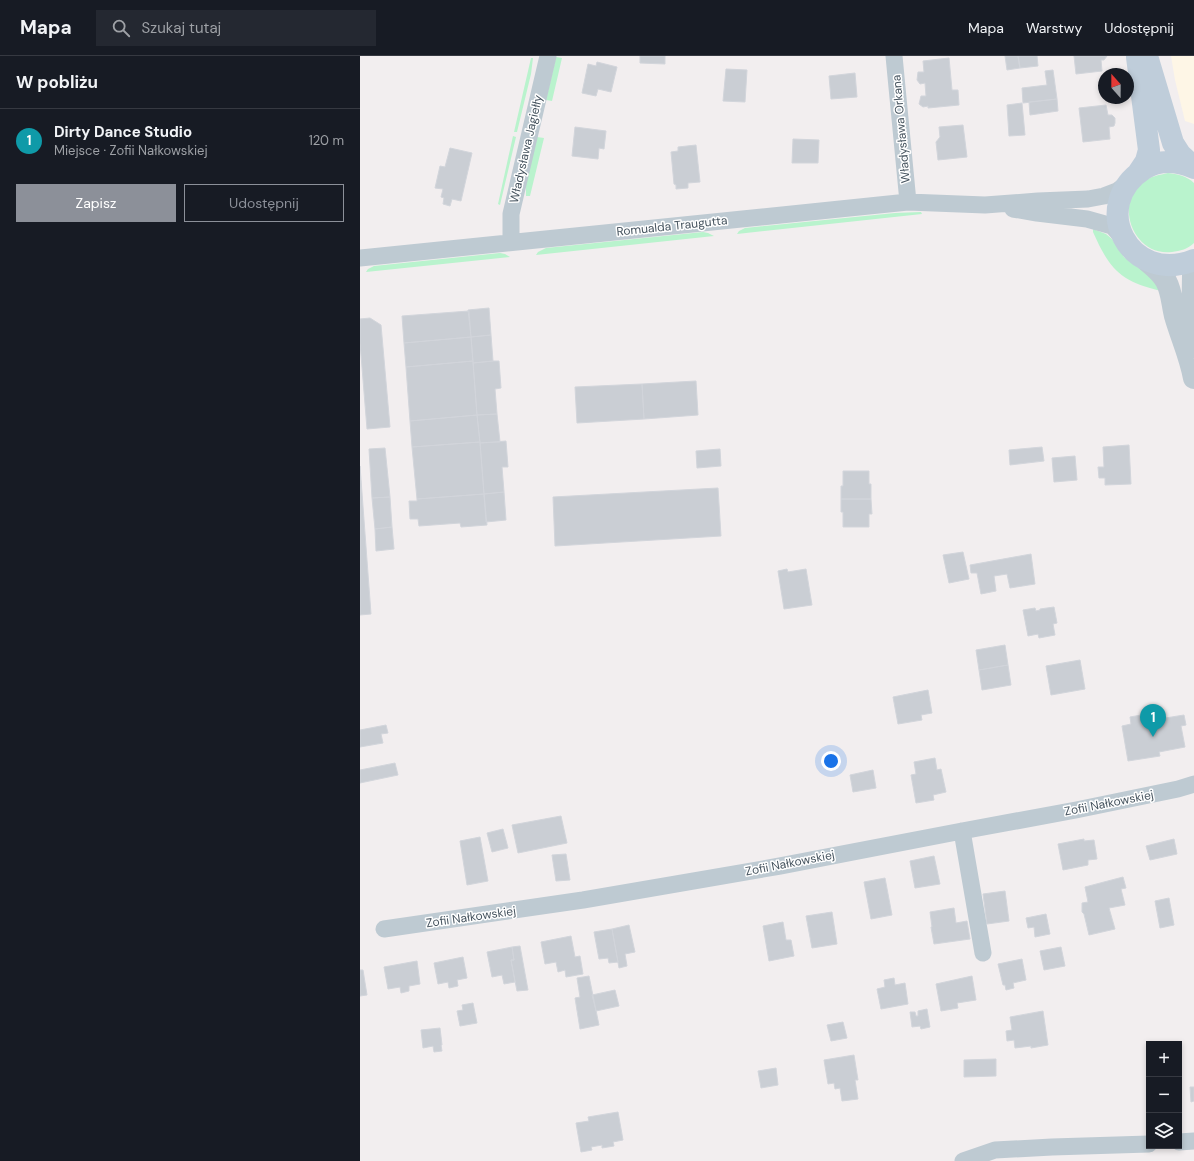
<!DOCTYPE html>
<html lang="pl">
<meta charset="utf-8">
<style>
body{margin:0;font-family:"DM Sans",sans-serif;background:#242831;color:#f1f3f6}
.controls{position:absolute;right:12px;bottom:12px;display:grid;overflow:hidden;border-radius:0px;box-shadow:0 2px 6px #0003}
.controls button{width:36px;height:36px;display:grid;place-items:center;padding:0;border:0;border-bottom:1px solid #363941;background:#171b24;color:#f1f3f6;font:20px sans-serif}
.compass{position:absolute;left:738px;top:12px;width:36px;height:36px;border-radius:50%;background:#171b24;box-shadow:0 2px 6px #0003;rotate:339deg}
.you{position:absolute;left:471px;top:705px;width:14px;height:14px;margin:-10px;border:3px solid #fff;border-radius:50%;background:#1a73e8;box-shadow:0 0 0 6px #1a73e833}
.badge{display:grid;place-items:center;width:26px;height:26px;border-radius:50%;background:#8c9099;color:#fff;font-size:13px;font-weight:700}
.pin{position:absolute;translate:-50% -33px;filter:drop-shadow(0 1px 2px #0008)}
.pin::after{content:'';position:absolute;top:21px;width:14px;height:12px;background:inherit;clip-path:polygon(0 0,100% 0,50% 100%)}
.list{margin:0;padding:0;list-style:none}
h2{display:flex;justify-content:space-between;align-items:center;height:52px;margin:0;padding:0 16px;font-size:17px}
h2 small{font-size:13px;font-weight:400;color:#9ea1a6}
.list li{display:grid;grid-template-columns:26px 1fr auto;gap:12px;align-items:center;box-sizing:border-box;height:64px;padding:0 16px;border-top:1px solid #363941}
.list b{display:block;font-size:15px;white-space:nowrap}
.list p{margin:0;font-size:13px;white-space:nowrap;color:#9ea1a6}
.list em{font-size:13px;font-style:normal;color:#9ea1a6}
.actions{display:flex;gap:8px;padding:12px 16px}
.actions a{flex:1;padding:9px 0;border:1px solid #8c9099;border-radius:0px;text-align:center;font-size:14px;color:#8c9099}
.actions .main{background:#8c9099;color:#fff}
.icon{flex:none;width:22px;height:22px;fill:none;stroke:currentColor;stroke-width:2;stroke-linecap:round;stroke-linejoin:round}
.map{position:relative;flex:none;width:834px;height:1105px;overflow:hidden}
header{display:flex;align-items:center;gap:24px;box-sizing:border-box;height:56px;padding:0 20px;background:#171b24;border-bottom:1px solid #363941}
header strong{font-size:19px}
nav{display:flex;gap:22px;margin-inline-start:auto;font-size:14px}
.search{width:280px;height:36px;background:#242831;display:flex;align-items:center;gap:10px;box-sizing:border-box;padding:0 14px;border-radius:0px;color:#9ea1a6;font-size:15px}
main{display:flex}
aside{flex:1;background:#171b24}
.map>svg:first-child{display:block}
.commercial{fill:#fef6e6}
.green{fill:#b9f3cd}
.building{fill:#caced4;stroke:#d2d5db}
.lines{fill:none;stroke-linecap:round;stroke-linejoin:round}
.minor{stroke:#becad2;stroke-width:17}
.tertiary{stroke:#becad2;stroke-width:22}
.secondary{stroke:#bfcdda;stroke-width:22}
.labels{text-anchor:middle;dominant-baseline:central;stroke-width:3;stroke-linejoin:round;paint-order:stroke}
.street-label{font-size:12px;fill:#45535e;stroke:#fff}
</style>
<header>
<strong>Mapa</strong>
<div class="search"><svg class="icon" aria-label="search" viewBox="0 0 24 24"><circle cx="10" cy="10" r="6"/><path d="M15 15l6 6"/></svg>Szukaj tutaj</div>
<nav><a>Mapa</a><a>Warstwy</a><a>Udostępnij</a></nav>
</header>
<main>
<aside>
<h2>W pobliżu<small></small></h2>
<ul class="list">
<li><span class="badge" style="background:#0f9aa8">1</span><div><b>Dirty Dance Studio</b><p>Miejsce · Zofii Nałkowskiej</p></div><em>120 m</em></li>
</ul>
<div class="actions"><a class="main">Zapisz</a><a>Udostępnij</a></div>
</aside>
<div class="map">
<svg width="834" height="1105" viewBox="0 0 834 1105">
<rect width="100%" height="100%" fill="#f2eeef"/>
<!-- commercial -->
<path class="commercial" d="M 811,0 L 834,0 L 834,68 L 825,65 L 815,24 Z"/>
<!-- green -->
<path class="green" d="M 196,1 L 202,2 L 192,45 L 186,44 Z
M 171,2 L 173,2 L 171,18 L 157,76 L 154,76 Z
M 153,80 L 156,81 L 140,149 L 138,148 Z
M 177,81 L 184,82 L 170,140 L 166,140 L 166,128 Z
M 808,117 C 817,118 827,120 834,127 L 834,187 C 828,193 820,195 812,196 C 773,201 753,146 784,125 C 792,120 799,119 808,117 Z
M 561,156 L 562,158 L 377,178 L 379,175 L 385,172 L 535,157 Z
M 733,173 L 746,178 L 752,183 L 764,201 L 776,210 L 785,214 L 801,235 C 760,225 750,214 733,176 Z
M 343,176 L 348,177 L 354,180 L 176,199 L 178,196 L 186,192 Z
M 140,197 L 145,198 L 150,201 L 6,216 L 8,213 L 14,210 Z"/>
<!-- building -->
<path class="building" d="M 280,0 L 305,0 L 305,8 L 280,7 Z
M 645,0 L 658,0 L 660,12 L 647,14 Z
M 658,0 L 677,0 L 678,10 L 660,12 Z
M 714,0 L 747,0 L 744,4 L 741,4 L 742,15 L 716,18 Z
M 589,2 L 592,34 L 598,34 L 599,49 L 568,52 L 568,50 L 563,51 L 559,48 L 561,40 L 566,40 L 565,27 L 560,28 L 557,24 L 558,16 L 564,16 L 563,5 Z
M 237,6 L 257,11 L 251,36 L 238,33 L 236,40 L 222,37 L 228,8 L 236,10 Z
M 366,13 L 387,14 L 385,46 L 363,45 Z
M 693,14 L 697,43 L 663,47 L 662,32 L 687,29 L 685,15 Z
M 495,17 L 497,41 L 471,43 L 469,20 Z
M 697,43 L 698,55 L 670,59 L 669,46 Z
M 662,47 L 665,79 L 649,80 L 647,49 Z
M 746,49 L 748,59 L 752,59 L 755,62 L 755,67 L 754,70 L 749,71 L 750,83 L 723,86 L 719,52 Z
M 603,69 L 607,101 L 578,104 L 576,86 L 580,81 L 579,71 Z
M 215,71 L 246,75 L 244,93 L 239,92 L 238,103 L 212,100 Z
M 433,83 L 459,84 L 458,107 L 432,107 Z
M 336,89 L 340,126 L 328,127 L 328,132 L 316,133 L 316,129 L 314,128 L 311,96 L 318,95 L 318,91 Z
M 90,92 L 112,97 L 101,145 L 92,143 L 90,150 L 83,148 L 84,142 L 81,141 L 83,133 L 75,132 L 80,110 L 85,111 Z
M 129,252 L 131,279 L 111,281 L 108,254 Z
M 109,255 L 111,281 L 44,287 L 42,260 Z
M 10,262 L 21,269 L 30,371 L 7,373 L 0,287 L 0,263 Z
M 131,279 L 133,305 L 113,307 L 111,281 Z
M 111,281 L 113,305 L 46,311 L 44,287 Z
M 113,305 L 117,359 L 50,365 L 46,311 Z
M 133,305 L 139,305 L 141,332 L 135,333 L 137,358 L 117,359 L 113,307 Z
M 336,325 L 338,359 L 284,363 L 282,328 Z
M 282,328 L 284,363 L 217,367 L 215,331 Z
M 137,358 L 140,386 L 120,387 L 117,359 Z
M 117,359 L 120,386 L 52,391 L 50,365 Z
M 146,385 L 148,411 L 142,411 L 144,436 L 124,438 L 120,387 Z
M 120,386 L 124,438 L 57,443 L 52,391 Z
M 769,389 L 771,428 L 745,429 L 745,422 L 739,422 L 738,411 L 744,411 L 743,391 Z
M 682,391 L 684,405 L 650,409 L 649,394 Z
M 25,392 L 30,441 L 12,442 L 9,393 Z
M 360,393 L 361,410 L 337,412 L 336,395 Z
M 715,400 L 717,424 L 694,426 L 692,402 Z
M 0,410 L 11,558 L 0,559 Z
M 483,415 L 509,415 L 509,428 L 511,428 L 511,443 L 481,443 L 481,430 L 483,430 Z
M 358,432 L 361,480 L 195,490 L 193,441 Z
M 144,436 L 146,464 L 126,466 L 124,438 Z
M 124,438 L 127,469 L 101,471 L 100,467 L 59,470 L 58,463 L 50,463 L 49,445 L 57,445 L 57,443 Z
M 30,441 L 32,471 L 15,473 L 12,442 Z
M 481,443 L 511,443 L 512,458 L 509,458 L 509,471 L 483,471 L 483,456 L 481,456 Z
M 32,471 L 34,493 L 16,495 L 15,473 Z
M 603,496 L 609,523 L 589,527 L 583,499 Z
M 671,498 L 675,528 L 650,532 L 647,518 L 634,520 L 636,535 L 621,538 L 617,517 L 611,517 L 610,509 Z
M 427,513 L 428,516 L 446,513 L 452,549 L 424,553 L 418,515 Z
M 694,551 L 697,567 L 693,568 L 695,579 L 679,582 L 678,578 L 668,580 L 663,554 L 675,552 L 676,555 L 680,554 L 680,553 Z
M 645,589 L 648,609 L 619,614 L 616,594 Z
M 720,604 L 725,633 L 691,639 L 686,610 Z
M 648,609 L 651,629 L 622,634 L 619,614 Z
M 568,634 L 572,657 L 561,659 L 562,664 L 538,668 L 533,641 Z
M 792,657 L 793,664 L 824,659 L 826,669 L 821,670 L 825,691 L 799,696 L 800,700 L 768,705 L 762,670 L 771,668 L 770,661 Z
M 26,669 L 28,677 L 21,678 L 23,687 L 0,691 L 0,674 Z
M 575,702 L 577,714 L 581,713 L 586,736 L 573,739 L 574,744 L 556,747 L 551,719 L 556,718 L 554,706 Z
M 35,707 L 38,719 L 0,727 L 0,714 Z
M 513,714 L 516,732 L 493,736 L 490,719 Z
M 201,760 L 207,787 L 158,797 L 152,769 Z
M 143,773 L 148,792 L 132,796 L 127,777 Z
M 120,781 L 128,825 L 107,829 L 100,785 Z
M 724,783 L 724,785 L 734,784 L 737,803 L 728,804 L 728,809 L 703,814 L 698,788 Z
M 814,783 L 817,798 L 790,804 L 786,790 Z
M 206,798 L 210,824 L 196,825 L 192,799 Z
M 574,800 L 580,828 L 555,832 L 550,805 Z
M 763,821 L 766,832 L 761,833 L 765,849 L 749,852 L 755,873 L 729,879 L 724,858 L 722,856 L 722,847 L 728,846 L 725,831 Z
M 525,822 L 532,859 L 511,863 L 504,826 Z
M 645,835 L 649,865 L 627,868 L 623,838 Z
M 809,842 L 814,869 L 800,872 L 795,845 Z
M 594,852 L 596,867 L 607,865 L 610,883 L 574,888 L 571,871 L 572,871 L 570,856 Z
M 472,856 L 477,888 L 452,892 L 446,860 Z
M 686,858 L 690,878 L 675,881 L 674,871 L 668,872 L 666,862 Z
M 423,866 L 426,884 L 431,884 L 434,900 L 409,905 L 403,870 Z
M 269,869 L 275,896 L 265,898 L 267,910 L 259,912 L 252,873 Z
M 252,873 L 258,906 L 249,907 L 248,902 L 239,903 L 234,876 Z
M 211,880 L 215,901 L 220,900 L 223,918 L 206,921 L 205,914 L 198,916 L 196,906 L 185,908 L 181,886 Z
M 160,890 L 168,934 L 157,935 L 151,904 L 154,904 L 152,891 Z
M 152,891 L 154,904 L 151,904 L 155,926 L 144,928 L 142,919 L 132,921 L 127,896 Z
M 701,891 L 705,910 L 684,914 L 680,895 Z
M 103,901 L 107,922 L 97,924 L 98,930 L 89,932 L 88,926 L 78,928 L 74,907 Z
M 662,903 L 666,924 L 653,927 L 654,932 L 646,934 L 645,929 L 643,929 L 638,908 Z
M 57,905 L 60,928 L 49,930 L 49,935 L 41,937 L 40,931 L 28,933 L 24,911 Z
M 0,914 L 3,914 L 7,939 L 0,940 Z
M 229,920 L 239,969 L 220,973 L 215,942 L 220,941 L 217,922 Z
M 612,920 L 616,944 L 597,947 L 598,952 L 581,955 L 576,928 Z
M 534,922 L 535,929 L 545,927 L 548,948 L 521,953 L 517,933 L 525,931 L 524,924 Z
M 255,934 L 259,950 L 236,955 L 232,939 Z
M 113,947 L 117,967 L 100,970 L 97,955 L 103,954 L 102,949 Z
M 567,953 L 570,971 L 561,973 L 560,970 L 552,971 L 550,956 L 555,956 L 556,960 L 558,960 L 558,955 Z
M 683,955 L 688,989 L 671,992 L 671,990 L 655,992 L 654,984 L 647,985 L 646,975 L 652,974 L 650,961 Z
M 483,966 L 487,982 L 471,985 L 467,969 Z
M 80,972 L 82,989 L 81,989 L 82,995 L 74,996 L 73,990 L 63,992 L 61,974 Z
M 494,999 L 498,1024 L 495,1024 L 498,1043 L 482,1045 L 480,1032 L 475,1033 L 474,1027 L 468,1028 L 464,1004 Z
M 636,1003 L 636,1020 L 604,1021 L 604,1004 Z
M 416,1012 L 418,1029 L 401,1032 L 398,1015 Z
M 830,1031 L 834,1031 L 834,1045 L 831,1046 Z
M 258,1056 L 263,1084 L 253,1086 L 254,1090 L 242,1092 L 242,1089 L 231,1091 L 232,1094 L 221,1096 L 216,1067 L 229,1065 L 228,1061 Z"/>
<g class="lines">
<!-- minor -->
<path class="minor" d="M 534,0 L 548,146
M 653,153 L 677,157 L 727,163 L 752,170 L 764,183
M 151,186 L 151,158 L 188,0
M 0,202 L 548,146 L 625,149 L 678,145 L 728,143 L 744,140 L 757,135 L 769,126
M 602,775 L 623,897
M 24,873 L 223,844 L 420,810 L 602,775 L 716,754 L 818,733 L 834,728
M 819,1086 L 834,1085
M 603,1105 L 635,1094 L 692,1091 L 789,1088"/>
<!-- tertiary -->
<path class="tertiary" d="M 787,205 C 794,211 801,216 806,225 C 812,236 812,248 815,260 C 821,281 830,300 834,322
M 832,292 L 833,219 L 834,215"/>
<!-- secondary -->
<path class="secondary" d="M 787,0 L 813,87 L 820,98 L 834,111
M 777,1 L 789,94 L 786,105 L 778,117
M 834,112 C 818,105 800,103 784,113 C 728,149 769,230 834,204"/>
</g>
<g class="labels">
<!-- street labels -->
<g class="street-label">
<text transform="translate(541 73) rotate(-95)">Władysława Orkana</text>
<text transform="translate(166 93) rotate(-77)">Władysława Jagiełły</text>
<text transform="translate(312 170) rotate(-6)">Romualda Traugutta</text>
<text transform="translate(749 747) rotate(-11)">Zofii Nałkowskiej</text>
<text transform="translate(430 807) rotate(-11)">Zofii Nałkowskiej</text>
<text transform="translate(111 861) rotate(-8)">Zofii Nałkowskiej</text>
</g>
</g>
</svg>
<div class="controls">
<button>+</button>
<button>−</button>
<button><svg class="icon" aria-label="layers" viewBox="0 0 24 24"><path d="M12 4l9 5-9 5-9-5zM3 14l9 5 9-5"/></svg></button>
</div>
<svg class="compass" viewBox="-18 -18 36 36"><path d="M0-13l5 13h-10z" fill="#e53935"/><path d="M0 13l5-13h-10z" fill="#9ea1a6"/></svg>
<div class="you"></div>
<div class="pin badge" style="left:793px;top:681px;background:#0f9aa8">1</div>
</div>
</main>
